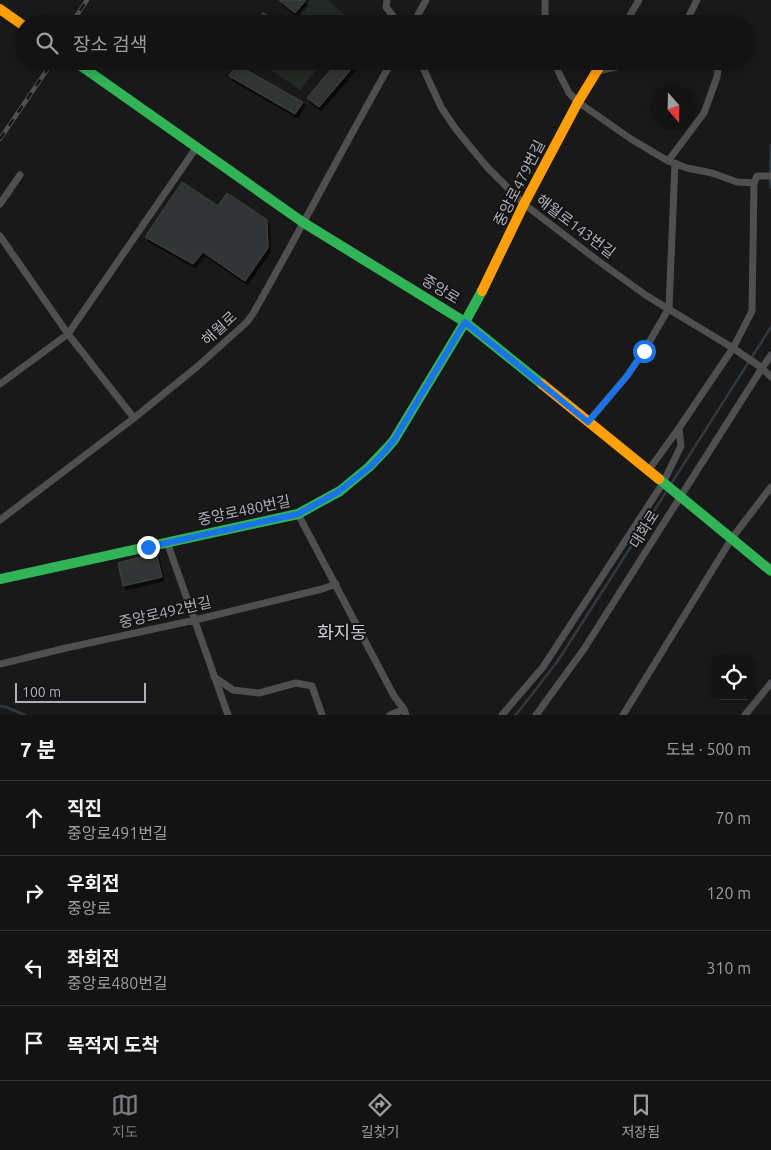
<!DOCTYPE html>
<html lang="ko">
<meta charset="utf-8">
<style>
body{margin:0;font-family:Ubuntu,"Noto Sans KR",sans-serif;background:#1c1c1d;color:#f1f3f6}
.controls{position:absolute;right:15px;bottom:15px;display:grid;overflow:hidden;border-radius:10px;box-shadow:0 2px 12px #0003}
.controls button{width:45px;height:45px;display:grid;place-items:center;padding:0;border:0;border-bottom:1px solid #323234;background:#131314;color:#f1f3f6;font:25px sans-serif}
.compass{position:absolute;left:651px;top:85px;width:45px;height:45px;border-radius:50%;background:#131314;box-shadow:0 2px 12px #0003;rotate:160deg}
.scale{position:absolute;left:15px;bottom:12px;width:131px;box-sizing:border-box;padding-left:5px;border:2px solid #adb1b8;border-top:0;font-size:14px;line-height:18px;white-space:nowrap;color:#adb1b8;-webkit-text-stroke:4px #141415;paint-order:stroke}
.stop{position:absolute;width:15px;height:15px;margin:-11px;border:4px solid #1a73e8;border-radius:50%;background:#fff}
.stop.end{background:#1a73e8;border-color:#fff;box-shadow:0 1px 5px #0008}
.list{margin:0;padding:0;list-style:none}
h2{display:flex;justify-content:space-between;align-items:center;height:65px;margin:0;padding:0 20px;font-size:21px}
h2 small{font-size:16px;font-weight:400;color:#9d9ea0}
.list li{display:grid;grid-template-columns:32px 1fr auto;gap:15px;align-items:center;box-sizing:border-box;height:75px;padding:0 20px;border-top:1px solid #323234}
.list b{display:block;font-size:19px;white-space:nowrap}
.list p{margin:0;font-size:16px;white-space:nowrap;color:#9d9ea0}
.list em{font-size:16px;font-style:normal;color:#9d9ea0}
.icon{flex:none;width:28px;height:28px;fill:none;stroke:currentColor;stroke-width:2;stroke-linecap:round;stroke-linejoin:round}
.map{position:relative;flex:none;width:771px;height:715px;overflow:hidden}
.search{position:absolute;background:#131314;box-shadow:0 2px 12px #0003;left:15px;right:15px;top:15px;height:55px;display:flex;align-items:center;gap:12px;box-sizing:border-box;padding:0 18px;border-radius:28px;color:#9d9ea0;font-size:19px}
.sheet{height:365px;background:#131314}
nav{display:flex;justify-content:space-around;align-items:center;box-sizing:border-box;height:70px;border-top:1px solid #323234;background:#131314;font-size:14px;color:#9d9ea0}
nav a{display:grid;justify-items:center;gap:2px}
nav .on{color:#797c81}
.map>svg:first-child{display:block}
.green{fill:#232924}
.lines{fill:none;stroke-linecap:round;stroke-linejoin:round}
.stream{stroke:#32393e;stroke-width:2.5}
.building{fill:#333435;stroke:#434346;filter:url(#shadow)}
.street{stroke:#4f4f52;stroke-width:7}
.fast{stroke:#30b455;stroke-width:10}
.slow{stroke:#ff9f0a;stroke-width:10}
.rail-casing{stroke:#505052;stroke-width:4.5}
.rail{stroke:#141415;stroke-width:2.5;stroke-dasharray:8;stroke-linecap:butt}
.route{stroke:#1a73e8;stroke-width:6}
.labels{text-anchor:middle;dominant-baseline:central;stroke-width:4;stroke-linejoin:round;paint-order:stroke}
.street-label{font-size:15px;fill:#adb1b8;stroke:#141415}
.quarter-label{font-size:18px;fill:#cdd0d5;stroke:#141415}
</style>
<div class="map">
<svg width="771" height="715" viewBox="0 0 771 715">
<defs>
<filter id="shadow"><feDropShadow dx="2.5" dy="4" stdDeviation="0" flood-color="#0009"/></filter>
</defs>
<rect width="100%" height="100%" fill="#19191a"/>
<!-- green -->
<path class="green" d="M 310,0 L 328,0 L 354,23 L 288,24 Z
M 258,61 L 323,61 L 300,90 Z"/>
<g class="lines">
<!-- stream -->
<path class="stream" d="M 771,145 L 770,183 L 771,188
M 671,484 L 771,327
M 0,706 L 6,707 L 25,715
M 515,715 L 519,711 L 557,662 L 668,489"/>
</g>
<!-- building -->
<path class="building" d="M 279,0 L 306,0 L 295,13 Z
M 263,12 L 274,21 L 271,24 L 254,24 Z
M 338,61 L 358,61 L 319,107 L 307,98 Z
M 237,65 L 303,102 L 295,114 L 229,76 Z
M 182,182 L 218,206 L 227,193 L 267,220 L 268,248 L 245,281 L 203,252 L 193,264 L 145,237 Z
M 156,553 L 162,577 L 123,586 L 118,563 Z"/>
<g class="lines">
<!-- street -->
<path class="street" d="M 387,0 L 386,7 L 399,24
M 545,0 L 545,24
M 413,24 L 426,0
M 625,24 L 639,0
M 685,24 L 697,0
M 420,61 L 441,107 L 455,128 L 472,149 L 488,168 L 524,204 L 597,260 L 647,296 L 733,348 L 762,368 L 771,377
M 555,61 L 558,71 L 569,93 L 578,102 L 631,139 L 668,161 L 687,168 L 712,173 L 737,182 L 754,183 L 757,176 L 771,176
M 598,71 L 643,61
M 668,161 L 704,113 L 717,77 L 719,61
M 0,204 L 20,175
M 0,236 L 68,334 L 134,418
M 0,384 L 68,334 L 196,148
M 588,422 L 627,376 L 644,351 L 669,308 L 675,163
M 648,471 L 679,428 L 733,348 L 752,311 L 754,183
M 298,514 L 394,696 L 404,709 L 406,715
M 0,520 L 134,418 L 198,366 L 247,322 L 254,312 C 301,229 345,144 392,61
M 167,542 L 228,715
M 0,664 L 66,648 L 195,620 L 322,589 L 336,584
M 214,677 L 233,690 L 259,693 L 296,683 L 312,686 L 322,715
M 390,715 L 404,709
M 502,715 L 543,667 L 663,483 L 681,446 L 679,428
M 536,715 L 584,649 L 762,368 L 771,355
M 623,715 L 732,538 L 771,487
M 745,715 L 771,683"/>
<!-- fast -->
<path class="fast" d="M 74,61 L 304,223 L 465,322 L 542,384
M 659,479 L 771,571
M 0,579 L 298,514 L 340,491 L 369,467 L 388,447 L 394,440 L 465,322 L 482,291"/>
<!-- slow -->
<path class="slow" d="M 0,9 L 24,26
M 482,291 L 524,204 L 578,102 L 603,61
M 542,384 L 659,479"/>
<!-- rail casing -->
<g class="rail-casing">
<path id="rail" d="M 71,24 L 87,0
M 0,139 L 53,61"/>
</g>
<!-- rail -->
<use href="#rail" class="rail"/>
</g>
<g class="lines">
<!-- route -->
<path class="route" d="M 148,547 L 298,514 L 338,492 L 371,466 L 385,451 L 394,440 L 465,322 L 588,422 L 627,376 L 644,351"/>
</g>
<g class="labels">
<!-- street labels -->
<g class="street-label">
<text transform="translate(519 183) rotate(-63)">중앙로479번길</text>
<text transform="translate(576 226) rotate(37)">해월로143번길</text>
<text transform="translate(441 289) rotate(31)">중앙로</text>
<text transform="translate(219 328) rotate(-43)">해월로</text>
<text transform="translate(244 510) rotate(-12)">중앙로480번길</text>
<text transform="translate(644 529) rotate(-58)">대화로</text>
<text transform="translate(165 612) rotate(-13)">중앙로492번길</text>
</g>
<!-- quarter labels -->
<g class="quarter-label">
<text x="342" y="632">화지동</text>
</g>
</g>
</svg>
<div class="controls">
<button><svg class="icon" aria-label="locate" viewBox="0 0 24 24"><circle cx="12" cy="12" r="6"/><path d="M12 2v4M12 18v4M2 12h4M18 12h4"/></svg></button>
</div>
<svg class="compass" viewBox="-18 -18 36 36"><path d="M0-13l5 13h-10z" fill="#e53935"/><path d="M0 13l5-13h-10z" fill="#9d9ea0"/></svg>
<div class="scale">100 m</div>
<div class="stop" style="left:644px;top:351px"></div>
<div class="stop end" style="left:148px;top:547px"></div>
<div class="search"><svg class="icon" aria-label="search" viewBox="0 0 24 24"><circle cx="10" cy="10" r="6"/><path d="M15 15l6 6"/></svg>장소 검색</div>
</div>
<section class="sheet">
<h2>7 분<small>도보 · 500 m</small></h2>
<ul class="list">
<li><svg class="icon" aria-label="ahead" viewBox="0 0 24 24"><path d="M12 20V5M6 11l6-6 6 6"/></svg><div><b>직진</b><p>중앙로491번길</p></div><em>70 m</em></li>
<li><svg class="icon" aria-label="right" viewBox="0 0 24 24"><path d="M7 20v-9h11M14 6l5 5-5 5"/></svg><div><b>우회전</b><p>중앙로</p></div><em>120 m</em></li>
<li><svg class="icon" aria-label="left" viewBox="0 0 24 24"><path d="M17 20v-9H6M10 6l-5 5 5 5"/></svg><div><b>좌회전</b><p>중앙로480번길</p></div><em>310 m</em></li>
<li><svg class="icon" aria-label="arrive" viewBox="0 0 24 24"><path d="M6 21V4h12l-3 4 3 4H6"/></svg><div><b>목적지 도착</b></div></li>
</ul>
</section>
<nav>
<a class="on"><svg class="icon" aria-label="map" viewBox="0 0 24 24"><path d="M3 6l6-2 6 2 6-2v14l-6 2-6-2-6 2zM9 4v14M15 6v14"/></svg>지도</a>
<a><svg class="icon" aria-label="directions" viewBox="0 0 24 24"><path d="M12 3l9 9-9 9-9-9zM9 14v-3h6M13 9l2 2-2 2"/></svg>길찾기</a>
<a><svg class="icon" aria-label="saved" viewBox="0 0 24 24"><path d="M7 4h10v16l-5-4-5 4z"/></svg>저장됨</a>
</nav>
